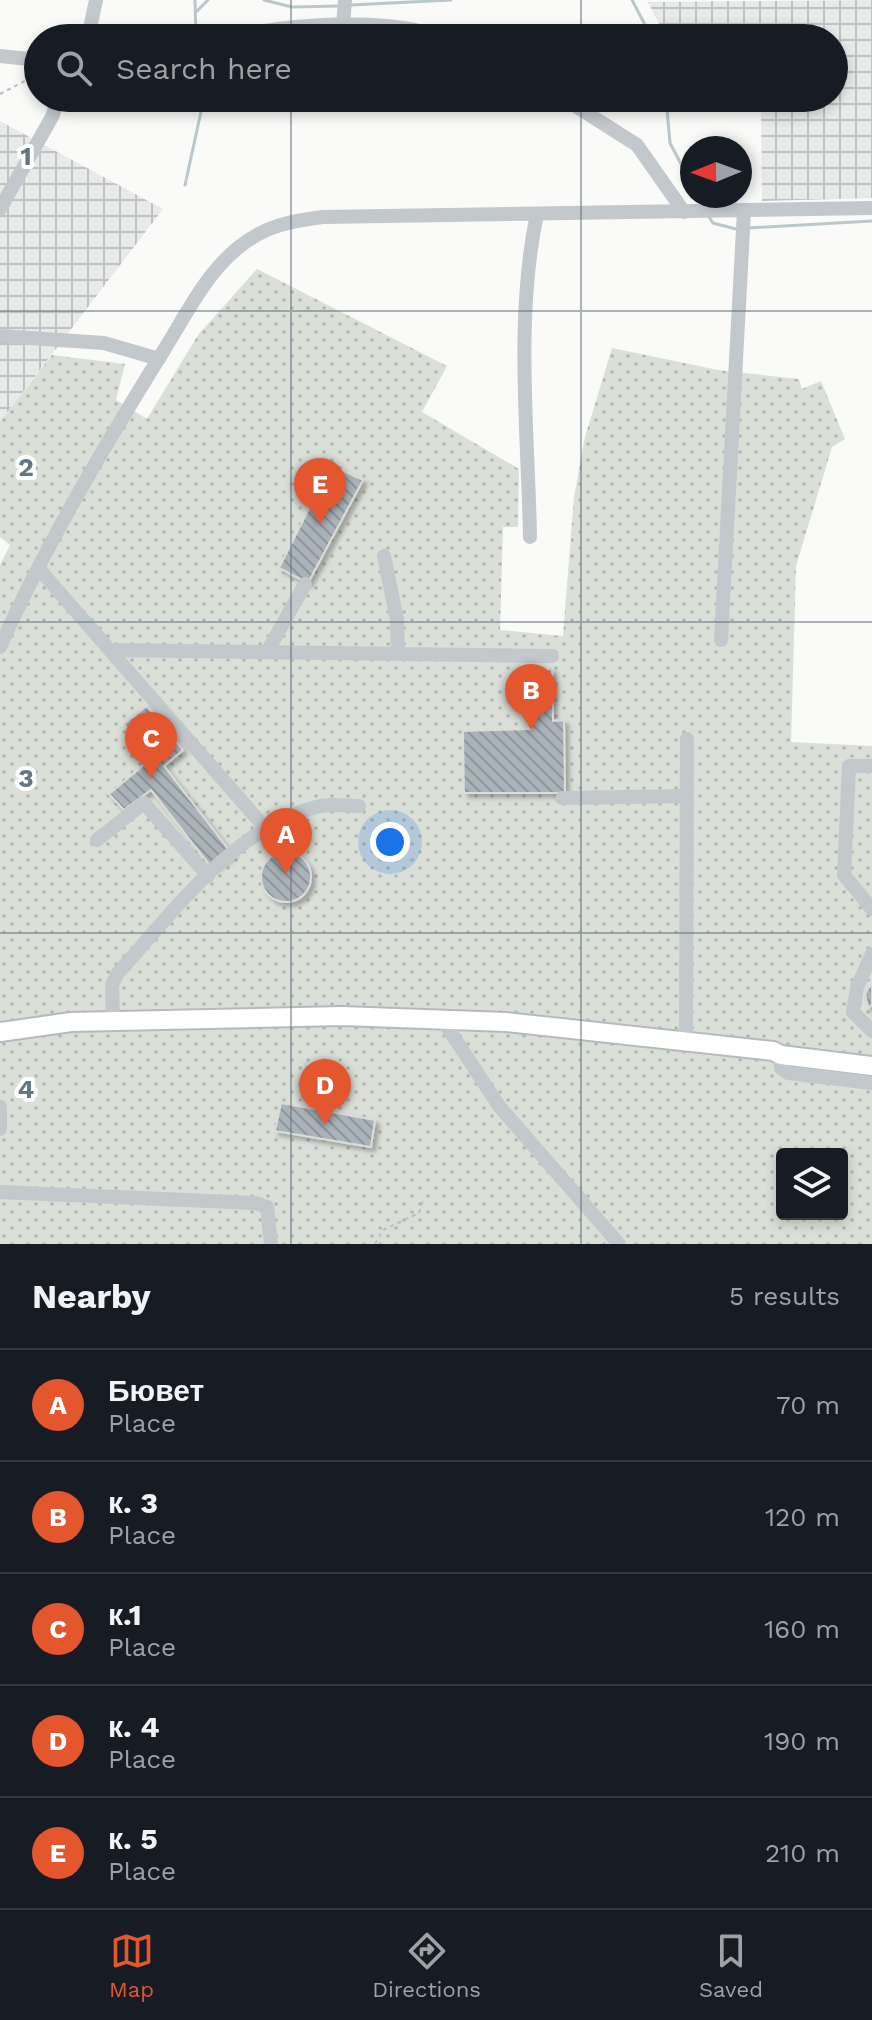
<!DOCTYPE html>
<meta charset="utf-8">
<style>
body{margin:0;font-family:"Work Sans",sans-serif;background:#20242c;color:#f1f3f6}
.controls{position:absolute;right:24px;bottom:24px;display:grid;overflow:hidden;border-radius:8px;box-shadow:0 4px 12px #0003}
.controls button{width:72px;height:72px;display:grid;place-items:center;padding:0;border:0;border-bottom:2px solid #363941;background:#171b24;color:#f1f3f6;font:40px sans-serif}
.compass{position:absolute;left:680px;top:136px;width:72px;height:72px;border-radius:50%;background:#171b24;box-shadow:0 4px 12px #0003;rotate:269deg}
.you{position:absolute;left:390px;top:842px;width:28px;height:28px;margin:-20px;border:6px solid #fff;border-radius:50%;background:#1a73e8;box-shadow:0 0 0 12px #1a73e833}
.badge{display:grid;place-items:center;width:52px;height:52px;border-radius:50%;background:#e4572e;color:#fff;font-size:26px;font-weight:700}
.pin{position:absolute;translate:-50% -66px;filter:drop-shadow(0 2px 4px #0008)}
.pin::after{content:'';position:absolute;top:42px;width:28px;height:24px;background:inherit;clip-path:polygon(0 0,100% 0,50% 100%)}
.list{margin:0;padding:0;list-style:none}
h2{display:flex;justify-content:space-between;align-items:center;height:104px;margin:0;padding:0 32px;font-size:34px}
h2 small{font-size:26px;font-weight:400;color:#9ea1a6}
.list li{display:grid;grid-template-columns:52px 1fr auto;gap:24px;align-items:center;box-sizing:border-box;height:112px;padding:0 32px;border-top:2px solid #363941}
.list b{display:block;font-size:30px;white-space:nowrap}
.list p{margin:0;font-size:26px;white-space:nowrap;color:#9ea1a6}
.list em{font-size:26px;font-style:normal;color:#9ea1a6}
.icon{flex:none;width:44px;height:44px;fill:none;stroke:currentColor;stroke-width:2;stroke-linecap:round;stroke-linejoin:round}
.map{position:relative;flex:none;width:872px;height:1244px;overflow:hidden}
.search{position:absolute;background:#171b24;box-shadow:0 4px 12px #0003;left:24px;right:24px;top:24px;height:88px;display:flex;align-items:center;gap:20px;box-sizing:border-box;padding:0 28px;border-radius:44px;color:#9ea1a6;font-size:30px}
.sheet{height:664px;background:#171b24}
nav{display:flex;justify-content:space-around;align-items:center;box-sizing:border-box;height:112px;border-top:2px solid #363941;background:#171b24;font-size:22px;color:#9ea1a6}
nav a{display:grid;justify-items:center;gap:4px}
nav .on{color:#e4572e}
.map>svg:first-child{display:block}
.industrial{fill:url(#industrial-grid)}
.park{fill:url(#park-dots);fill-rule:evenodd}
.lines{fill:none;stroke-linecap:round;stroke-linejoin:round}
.stream{stroke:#bbc7cb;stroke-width:3}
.building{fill:url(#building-back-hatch);stroke:#dcdcda;stroke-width:2;filter:url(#shadow)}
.major-casing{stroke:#b5babe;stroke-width:22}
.path{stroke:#bbbfc2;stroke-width:2;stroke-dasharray:4 4;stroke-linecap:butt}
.minor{stroke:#c3c8cc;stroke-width:14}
.major{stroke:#fff;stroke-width:18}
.grid{fill:none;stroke:#657683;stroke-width:2;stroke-opacity:0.55}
.grid-label{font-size:26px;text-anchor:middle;font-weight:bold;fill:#657683;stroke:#fff;stroke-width:8;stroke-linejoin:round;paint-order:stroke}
</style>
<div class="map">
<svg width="872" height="1244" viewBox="0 0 872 1244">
<defs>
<pattern id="industrial-grid" width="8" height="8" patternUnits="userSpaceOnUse" patternTransform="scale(2)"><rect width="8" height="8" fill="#e8e9e9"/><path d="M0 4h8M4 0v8" fill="none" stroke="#c0c1c2"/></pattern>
<pattern id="park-dots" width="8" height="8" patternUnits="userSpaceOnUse" patternTransform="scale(2)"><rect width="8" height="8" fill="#dadfd7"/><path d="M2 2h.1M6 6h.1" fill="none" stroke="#b4b9b4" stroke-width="1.8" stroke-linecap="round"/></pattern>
<pattern id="building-back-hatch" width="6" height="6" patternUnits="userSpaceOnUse" patternTransform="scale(2)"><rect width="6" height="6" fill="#aab3b9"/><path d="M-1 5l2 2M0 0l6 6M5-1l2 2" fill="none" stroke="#8e969c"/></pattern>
<filter id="shadow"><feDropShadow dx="4" dy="4" stdDeviation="2" flood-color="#0004"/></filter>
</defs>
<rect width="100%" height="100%" fill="#fafaf8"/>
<!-- industrial -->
<path class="industrial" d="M 872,0 L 872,198 L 762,201 L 761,101 L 683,102 L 682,98 L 834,98 L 834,38 L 666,38 L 648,2 Z
M 0,121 L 163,209 L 0,422 Z"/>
<!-- park -->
<path class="park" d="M 257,269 L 447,366 L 422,412 L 519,469 L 518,527 L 503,527 L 500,630 L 563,636 L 574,497 L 585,437 L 612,348 L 718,370 L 799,379 L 802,389 L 821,381 L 845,439 L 832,447 L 796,566 L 791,742 L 872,746 L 872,1244 L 0,1244 L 0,565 L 10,545 L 0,537 L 0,422 L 52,355 L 125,364 L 116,400 L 147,419 L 198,335 ZM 782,1154 L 842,1154 L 842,1214 L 782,1214 Z"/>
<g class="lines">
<!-- stream -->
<path class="stream" d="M 195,0 L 196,38
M 264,0 L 292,7 L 340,6
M 632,0 L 652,38
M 351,5 L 451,0
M 196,12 L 208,0
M 666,98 L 670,143 L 692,185
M 185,185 L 204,98
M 698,196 L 704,207
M 709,217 L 713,223 L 736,229
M 748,228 L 872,221"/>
</g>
<!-- building -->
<path class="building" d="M 331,465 L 363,480 L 308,583 L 279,568 Z
M 552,669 L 553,721 L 564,720 L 565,793 L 464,793 L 463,731 L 531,729 L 531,670 Z
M 147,706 L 183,750 L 164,766 L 232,854 L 212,868 L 151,790 L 124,810 L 109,794 L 151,759 L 124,724 Z
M261 877a25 25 0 1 1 50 0a25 25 0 1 1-50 0Z
M 872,982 L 872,1005 L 868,1008 L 865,994 Z
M 281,1103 L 375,1120 L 371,1147 L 275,1131 Z"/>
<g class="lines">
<!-- major casing -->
<g class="major-casing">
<path id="major" d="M 0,1032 L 71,1022 L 342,1016 L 506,1022 L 773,1051 L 781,1055 L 872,1066"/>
</g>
<!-- path -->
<path class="path" d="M 0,94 L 38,74
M 375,1244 L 383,1230 L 419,1213 L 423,1200"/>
<!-- minor -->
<path class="minor" d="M 343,26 L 345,0
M 88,38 L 96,0
M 226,38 C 289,24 383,16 444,38
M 0,56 L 38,60
M 563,98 L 637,145 L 684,212
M 0,209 L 53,115 L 57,98
M 0,336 L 104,343 L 159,359
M 530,537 C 528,431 515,318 537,214
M 384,556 L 397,620 L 398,654
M 39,569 L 267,830
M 721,640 L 744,211
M 0,647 C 46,544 105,445 164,350 C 186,315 206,273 239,247 C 265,226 290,221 323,217 L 872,208
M 110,650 L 552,656
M 267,652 L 305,584
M 872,766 L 849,766 L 844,875 L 872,909
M 562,798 L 687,796
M 97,840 L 144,803 L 208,876
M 872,954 L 857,987 L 853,1012 L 872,1031
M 442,1019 L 499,1106 L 619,1244
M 113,1021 L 112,985 L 117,974 C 173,913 232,829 316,807 C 329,803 346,806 359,806
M 686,1044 L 687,739
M 781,1055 L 781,1068 L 788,1073 L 872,1083
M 0,1107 L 0,1129
M 0,1192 L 255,1203 L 267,1207 L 271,1244"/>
<!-- major -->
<use href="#major" class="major"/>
</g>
<!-- grid -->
<path class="grid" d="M 291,0 L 291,38M 581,0 L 581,38M 291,98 L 291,1244M 581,98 L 581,1244M 0,311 L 872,311M 0,622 L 872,622M 0,933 L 872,933"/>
<g class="grid-label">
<text x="26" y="165">1</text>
<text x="26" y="476">2</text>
<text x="26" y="787">3</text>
<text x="26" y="1098">4</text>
</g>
</svg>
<div class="controls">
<button><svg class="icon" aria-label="layers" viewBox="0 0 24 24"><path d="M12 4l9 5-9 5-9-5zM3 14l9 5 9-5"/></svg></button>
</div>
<svg class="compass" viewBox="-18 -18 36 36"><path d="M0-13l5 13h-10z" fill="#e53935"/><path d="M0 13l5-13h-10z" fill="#9ea1a6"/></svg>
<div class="you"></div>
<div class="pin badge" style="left:286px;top:874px">A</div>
<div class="pin badge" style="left:531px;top:730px">B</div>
<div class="pin badge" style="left:151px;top:778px">C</div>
<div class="pin badge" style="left:325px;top:1125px">D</div>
<div class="pin badge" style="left:320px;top:524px">E</div>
<div class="search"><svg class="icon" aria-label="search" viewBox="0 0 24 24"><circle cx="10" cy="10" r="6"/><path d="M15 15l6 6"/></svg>Search here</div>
</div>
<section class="sheet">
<h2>Nearby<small>5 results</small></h2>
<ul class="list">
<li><span class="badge">A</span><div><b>Бювет</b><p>Place</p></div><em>70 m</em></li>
<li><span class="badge">B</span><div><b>к. 3</b><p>Place</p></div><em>120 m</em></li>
<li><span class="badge">C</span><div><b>к.1</b><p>Place</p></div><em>160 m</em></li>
<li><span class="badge">D</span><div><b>к. 4</b><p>Place</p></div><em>190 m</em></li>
<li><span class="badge">E</span><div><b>к. 5</b><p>Place</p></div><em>210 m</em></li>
</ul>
</section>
<nav>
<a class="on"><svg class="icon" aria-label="map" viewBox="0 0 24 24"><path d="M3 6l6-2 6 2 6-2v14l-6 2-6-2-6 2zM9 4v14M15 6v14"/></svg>Map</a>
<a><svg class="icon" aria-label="directions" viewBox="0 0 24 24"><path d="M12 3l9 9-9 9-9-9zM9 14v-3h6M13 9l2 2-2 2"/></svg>Directions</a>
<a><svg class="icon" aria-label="saved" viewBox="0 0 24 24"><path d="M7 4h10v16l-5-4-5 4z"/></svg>Saved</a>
</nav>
